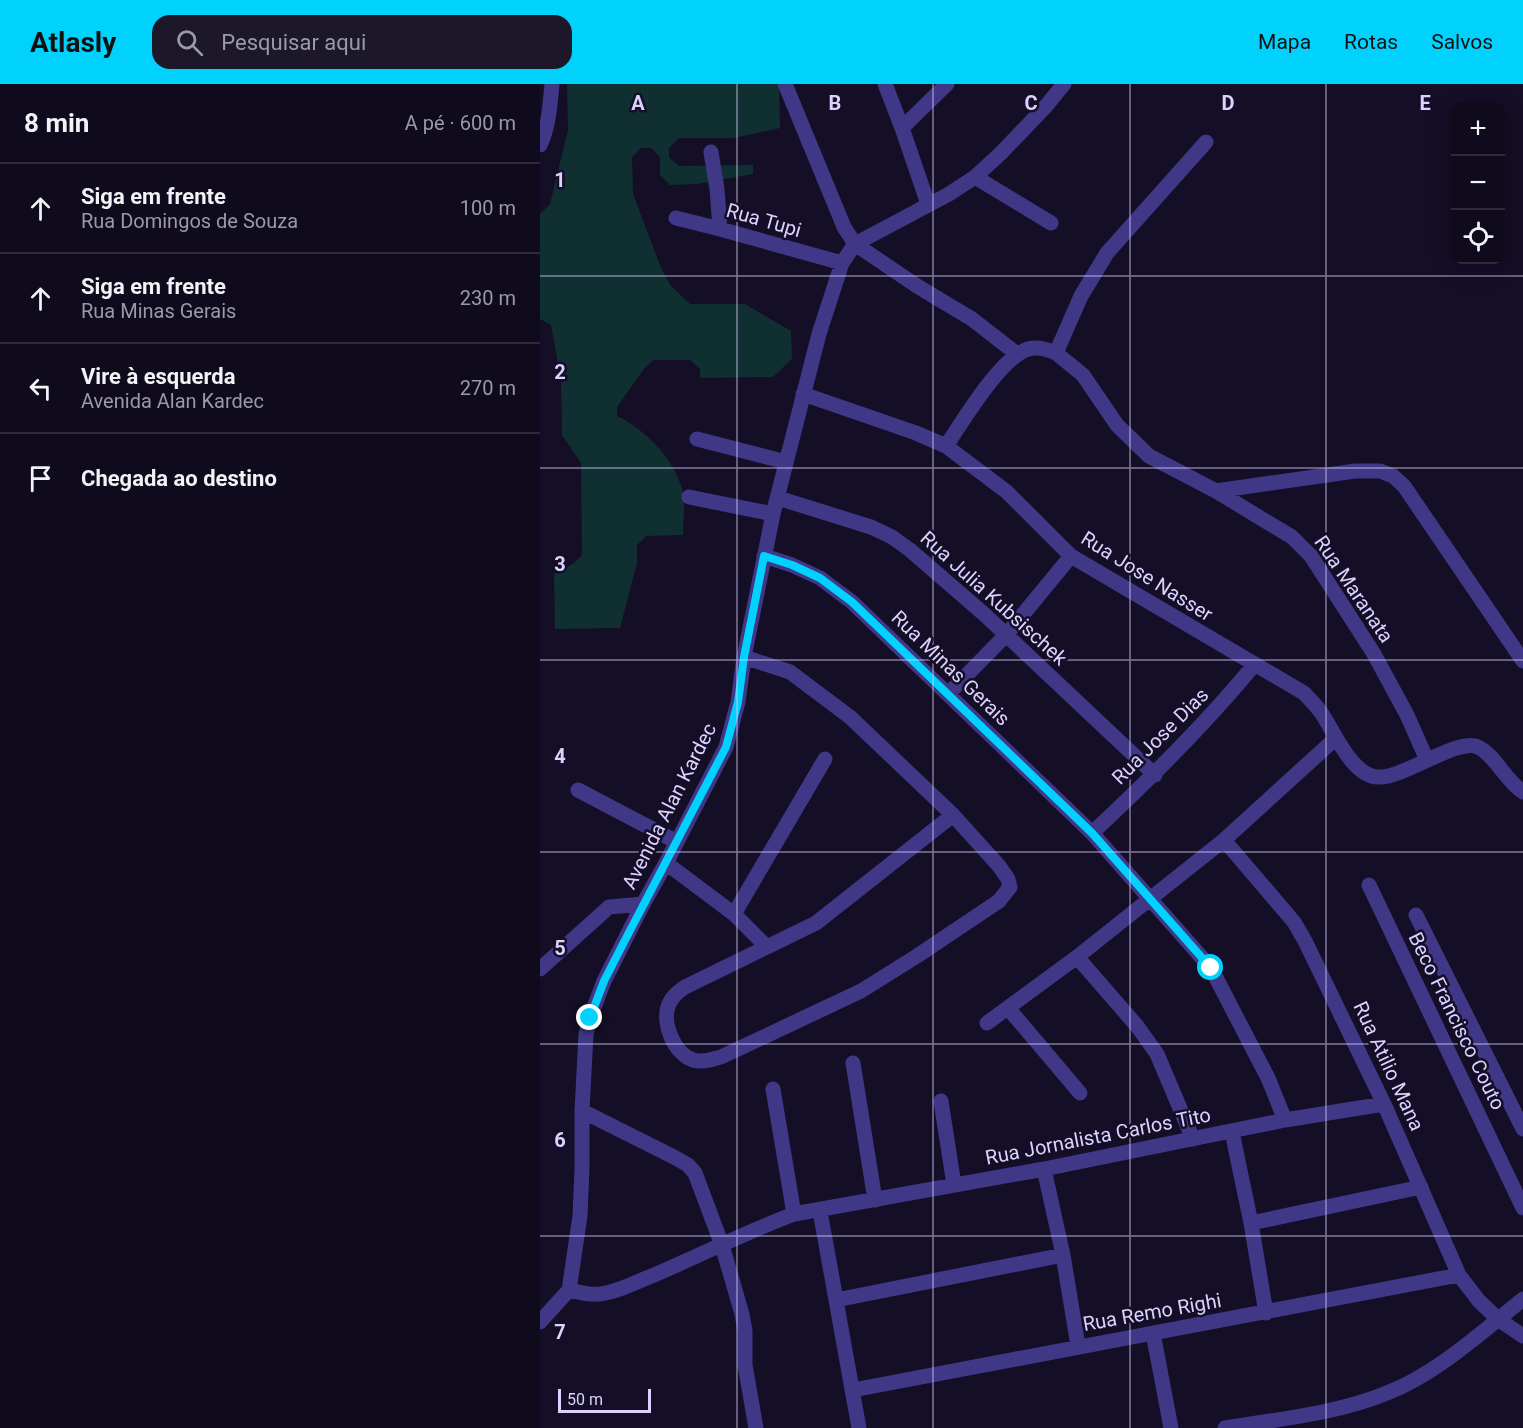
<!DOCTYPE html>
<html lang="pt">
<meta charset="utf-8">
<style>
body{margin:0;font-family:Roboto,sans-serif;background:#1d1829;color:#f1f3f6}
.controls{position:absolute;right:18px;top:18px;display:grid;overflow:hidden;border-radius:12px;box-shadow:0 6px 24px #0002}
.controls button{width:54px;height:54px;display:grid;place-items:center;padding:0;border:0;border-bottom:2px solid #2f2b3b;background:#0f0a1c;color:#f1f3f6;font:30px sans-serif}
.scale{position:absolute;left:18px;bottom:15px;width:93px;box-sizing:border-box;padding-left:6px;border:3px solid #dbd2ff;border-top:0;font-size:16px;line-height:21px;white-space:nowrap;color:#dbd2ff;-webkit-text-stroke:4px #140e26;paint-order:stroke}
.stop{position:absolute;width:18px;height:18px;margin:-14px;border:4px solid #00d1fd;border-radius:50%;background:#fff}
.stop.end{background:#00d1fd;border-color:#fff;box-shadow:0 2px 6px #0008}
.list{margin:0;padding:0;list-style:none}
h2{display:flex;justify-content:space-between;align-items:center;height:78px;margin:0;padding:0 24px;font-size:26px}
h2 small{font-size:20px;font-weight:400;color:#9b9aa3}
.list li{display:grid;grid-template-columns:39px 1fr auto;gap:18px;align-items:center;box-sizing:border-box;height:90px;padding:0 24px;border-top:2px solid #2f2b3b}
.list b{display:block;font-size:22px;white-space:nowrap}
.list p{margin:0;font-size:20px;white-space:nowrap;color:#9b9aa3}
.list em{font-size:20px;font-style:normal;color:#9b9aa3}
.icon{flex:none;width:33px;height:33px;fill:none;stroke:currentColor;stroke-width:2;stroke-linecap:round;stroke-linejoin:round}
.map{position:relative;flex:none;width:983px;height:1344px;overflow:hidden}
header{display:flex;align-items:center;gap:36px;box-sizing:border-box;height:84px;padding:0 30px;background:#00d1fd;color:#111}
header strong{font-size:28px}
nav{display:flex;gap:33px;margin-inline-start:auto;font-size:21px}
.search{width:420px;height:54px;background:#1d1829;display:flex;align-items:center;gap:15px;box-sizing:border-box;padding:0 21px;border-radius:18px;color:#9b9aa3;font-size:22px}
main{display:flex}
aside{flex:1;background:#0f0a1c}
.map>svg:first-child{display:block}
.green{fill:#102f30}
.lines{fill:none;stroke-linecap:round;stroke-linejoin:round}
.minor{stroke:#403787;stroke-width:15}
.route{stroke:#00d1fd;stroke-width:8}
.grid{fill:none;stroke:#dbd2ff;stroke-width:1.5;stroke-opacity:0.55}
.labels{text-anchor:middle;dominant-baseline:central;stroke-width:5;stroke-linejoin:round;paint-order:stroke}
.street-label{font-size:20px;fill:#dbd2ff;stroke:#140e26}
.grid-label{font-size:20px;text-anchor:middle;font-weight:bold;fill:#dbd2ff;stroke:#140e26;stroke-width:5;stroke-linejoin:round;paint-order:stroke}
</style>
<header>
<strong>Atlasly</strong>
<div class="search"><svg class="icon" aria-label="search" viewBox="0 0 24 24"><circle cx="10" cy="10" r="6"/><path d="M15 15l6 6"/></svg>Pesquisar aqui</div>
<nav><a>Mapa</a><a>Rotas</a><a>Salvos</a></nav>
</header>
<main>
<aside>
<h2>8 min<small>A pé · 600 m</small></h2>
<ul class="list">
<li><svg class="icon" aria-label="ahead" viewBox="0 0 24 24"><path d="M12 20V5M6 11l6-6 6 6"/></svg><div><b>Siga em frente</b><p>Rua Domingos de Souza</p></div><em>100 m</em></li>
<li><svg class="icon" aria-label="ahead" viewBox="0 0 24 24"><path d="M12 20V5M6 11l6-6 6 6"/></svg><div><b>Siga em frente</b><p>Rua Minas Gerais</p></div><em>230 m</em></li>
<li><svg class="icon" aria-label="left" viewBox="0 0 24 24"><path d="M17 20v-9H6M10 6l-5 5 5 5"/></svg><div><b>Vire à esquerda</b><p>Avenida Alan Kardec</p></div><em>270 m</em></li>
<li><svg class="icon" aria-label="arrive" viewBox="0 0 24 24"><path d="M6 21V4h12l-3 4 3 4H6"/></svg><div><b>Chegada ao destino</b></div></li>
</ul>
</aside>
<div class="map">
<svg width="983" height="1344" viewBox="0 0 983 1344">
<rect width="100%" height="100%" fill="#140e26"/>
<!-- green -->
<path class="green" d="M 27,0 L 239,0 L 240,44 L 194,54 L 139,54 L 129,64 L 129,73 L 139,82 L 213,81 L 213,90 L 157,100 L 130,101 L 120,91 L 120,73 L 111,64 L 101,64 L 92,73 L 93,110 L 121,184 L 131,202 L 150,220 L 205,220 L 251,247 L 252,275 L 233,293 L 160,294 L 160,285 L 150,276 L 113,276 L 104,285 L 77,323 L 77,332 C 106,346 132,373 142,404 C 146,416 143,438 143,451 L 106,452 L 97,461 L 97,479 L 80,544 L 15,545 L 14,490 L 33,480 L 42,471 L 41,379 L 22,351 L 21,296 L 11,241 L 0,235 L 0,130 L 10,120 L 28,46 Z"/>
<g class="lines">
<!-- minor -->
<path class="minor" d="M 245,0 L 304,143 L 315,160 L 377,202 L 432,235 L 477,270
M 345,0 L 362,44 L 388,120
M 362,44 L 407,0
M 666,58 L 567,169 L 541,212 L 516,269 L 543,291 L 577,341 L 609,372 L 676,407 L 732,441 L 752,453 L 771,472 L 834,570 L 867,631 L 887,676
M 0,61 C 9,42 10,21 12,0
M 171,68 L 177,105 L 180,145
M 435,93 L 511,139
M 136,134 L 180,145 L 302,179
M 263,310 L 376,349 L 406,362 L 467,408 L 531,472 L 764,609 C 770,616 777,622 782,630 C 795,649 812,692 838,693 C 862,695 919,653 938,663 C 955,671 966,697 983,708
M 157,355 L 246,378
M 406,362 C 423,337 460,274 488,265 C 498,262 507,265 516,269
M 676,407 L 815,387 L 840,387 L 853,392 L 864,402 L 983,577
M 149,413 L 233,430
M 238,414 L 331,443 L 352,453 L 370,466 L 444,530 L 615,691
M 224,472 L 252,481 L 280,494 L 312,518 L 552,749 L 671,884 L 728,994 L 745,1036
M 204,573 L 250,588 L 310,633 L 413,731 L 459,782 L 468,795 L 470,803 L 459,817 L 377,872 L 321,907 L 181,973 C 172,975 163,979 153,976 C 134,970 121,938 129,920 C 132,912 139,907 145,903 L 276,839 L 413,731
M 408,610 L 466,551 L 531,472
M 38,706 L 137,758
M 552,749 C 609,696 664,642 714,581
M 684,756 L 754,838 L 765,857 L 844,1020 L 919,1191 L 939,1217 L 958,1235 L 983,1252
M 126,779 L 194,830 L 227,863
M 829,801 L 983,1124
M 194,830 L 285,675
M 876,831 L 983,1045
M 537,873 L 597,942 L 617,970 L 653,1055
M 0,885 L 69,823 L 103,820
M 468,924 L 540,1009
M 447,939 L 537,873 L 684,756 L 796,654
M 313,979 L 335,1116
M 233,1005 L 254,1130
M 401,1017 L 414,1101
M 42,1027 L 134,1073 L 148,1081 L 155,1089 L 182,1161 L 202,1230 L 205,1247 L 205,1281 L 216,1344
M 692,1048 L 711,1139 L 726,1229
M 504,1085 L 523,1171 L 538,1262
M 280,1127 L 319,1344
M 711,1139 L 881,1103
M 29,1206 C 42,1209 54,1212 66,1209 C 82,1206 98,1197 114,1191 C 161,1171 206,1148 254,1130 L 504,1085 L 745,1036 L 844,1020
M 296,1216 L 523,1171
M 0,1238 L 29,1206 L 40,1132 L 42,1084 L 42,1027 L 46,950 L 50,934 L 64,897 L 103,820 L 126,779 L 186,663 L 198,618 L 204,573 L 233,430 L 279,250 L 302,179 L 315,160 L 409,110 L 435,93 L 461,69 L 506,22 L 524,0
M 613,1249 L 631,1344
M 313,1306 C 515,1266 717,1231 919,1191
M 685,1344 C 738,1335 796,1330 847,1309 C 896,1290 942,1248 983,1215"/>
</g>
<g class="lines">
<!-- route -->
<path class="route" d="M 50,934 L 64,897 L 84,858 L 186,663 L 198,618 L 204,573 L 224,472 L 252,481 L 280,494 L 312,518 L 552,749 L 671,884"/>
</g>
<!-- grid -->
<path class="grid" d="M 197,0 L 197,1344M 393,0 L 393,1344M 590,0 L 590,1344M 786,0 L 786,1344M 0,192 L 983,192M 0,384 L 983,384M 0,576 L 983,576M 0,768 L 983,768M 0,960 L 983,960M 0,1152 L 983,1152"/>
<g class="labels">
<!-- street labels -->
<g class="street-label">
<text transform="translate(224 136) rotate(16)">Rua Tupi</text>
<text transform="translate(607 492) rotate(32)">Rua Jose Nasser</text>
<text transform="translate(814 505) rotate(56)">Rua Maranata</text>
<text transform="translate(454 514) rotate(42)">Rua Julia Kubsischek</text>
<text transform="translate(411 584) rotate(44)">Rua Minas Gerais</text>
<text transform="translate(620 652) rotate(-45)">Rua Jose Dias</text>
<text transform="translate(129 722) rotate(-63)">Avenida Alan Kardec</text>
<text transform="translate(917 937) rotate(64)">Beco Francisco Couto</text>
<text transform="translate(849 982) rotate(65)">Rua Atilio Mana</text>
<text transform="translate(558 1052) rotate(-11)">Rua Jornalista Carlos Tito</text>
<text transform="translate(612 1228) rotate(-10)">Rua Remo Righi</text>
</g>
</g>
<g class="grid-label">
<text x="98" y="26">A</text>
<text x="295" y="26">B</text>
<text x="491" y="26">C</text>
<text x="688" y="26">D</text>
<text x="885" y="26">E</text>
<text x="20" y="103">1</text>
<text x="20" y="295">2</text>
<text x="20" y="487">3</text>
<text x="20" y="679">4</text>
<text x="20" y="871">5</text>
<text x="20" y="1063">6</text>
<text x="20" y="1255">7</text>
</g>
</svg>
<div class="controls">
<button>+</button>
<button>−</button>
<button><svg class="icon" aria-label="locate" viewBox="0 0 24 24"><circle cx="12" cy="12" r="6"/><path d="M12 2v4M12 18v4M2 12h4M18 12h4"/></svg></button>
</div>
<div class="scale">50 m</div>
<div class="stop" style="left:671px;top:884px"></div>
<div class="stop end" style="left:50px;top:934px"></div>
</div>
</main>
